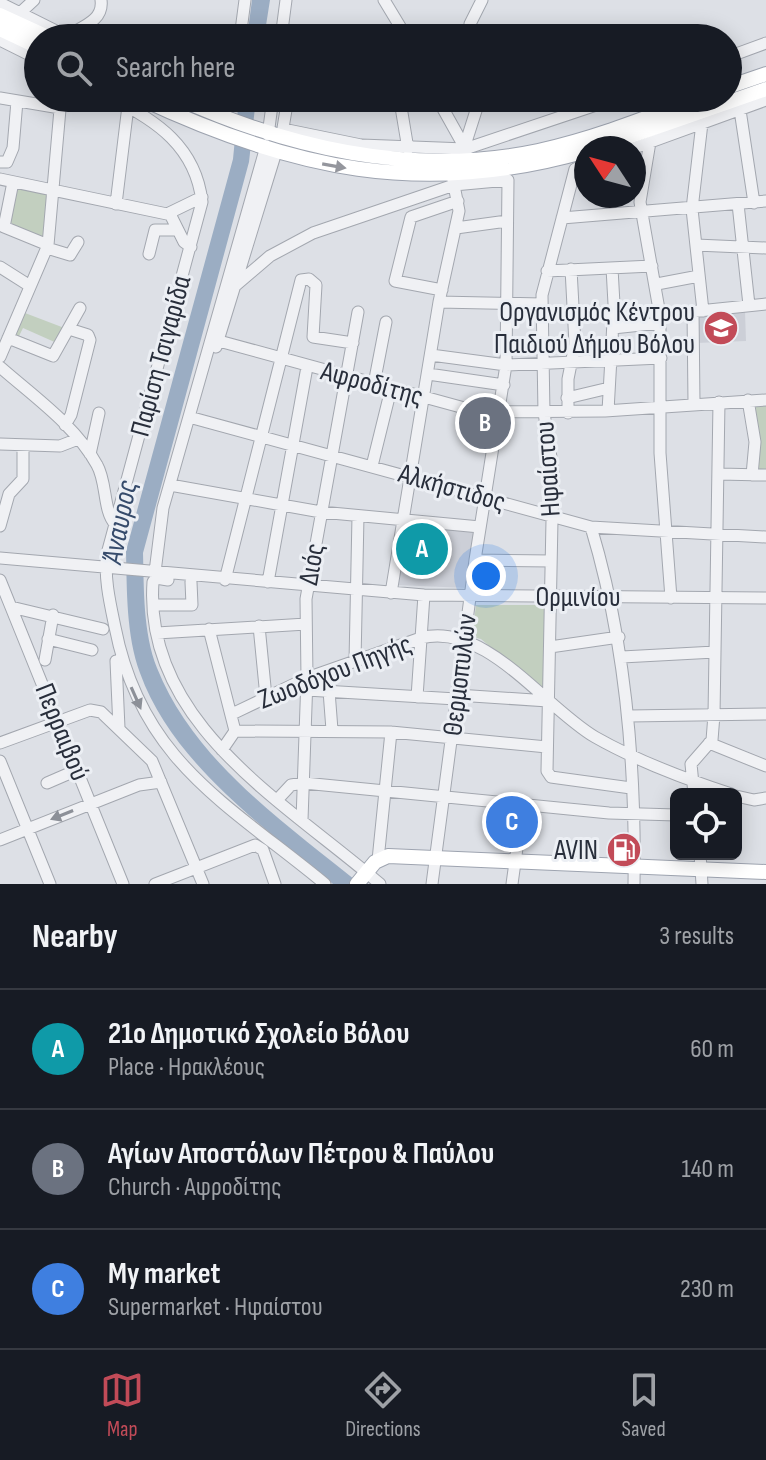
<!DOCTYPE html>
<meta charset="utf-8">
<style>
body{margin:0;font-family:"Sofia Sans Condensed",sans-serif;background:#242831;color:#f1f3f6}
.controls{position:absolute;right:24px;bottom:24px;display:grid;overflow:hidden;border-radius:12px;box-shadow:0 4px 20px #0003}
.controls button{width:72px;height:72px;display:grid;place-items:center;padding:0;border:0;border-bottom:2px solid #363941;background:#171b24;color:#f1f3f6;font:40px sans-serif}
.compass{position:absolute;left:574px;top:136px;width:72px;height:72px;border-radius:50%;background:#171b24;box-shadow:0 4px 20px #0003;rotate:306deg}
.you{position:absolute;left:486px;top:576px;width:28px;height:28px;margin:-20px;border:6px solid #fff;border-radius:50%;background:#1a73e8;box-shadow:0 0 0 12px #1a73e833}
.badge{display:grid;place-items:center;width:52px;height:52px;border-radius:50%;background:#c24b58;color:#fff;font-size:26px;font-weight:700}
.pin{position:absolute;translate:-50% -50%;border:4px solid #fff;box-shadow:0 2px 8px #0006}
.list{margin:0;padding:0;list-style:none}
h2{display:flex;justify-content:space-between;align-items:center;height:104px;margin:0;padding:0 32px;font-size:34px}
h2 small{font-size:26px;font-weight:400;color:#9ea1a6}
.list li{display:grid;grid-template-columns:52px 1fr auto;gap:24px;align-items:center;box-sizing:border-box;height:120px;padding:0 32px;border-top:2px solid #363941}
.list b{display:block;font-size:30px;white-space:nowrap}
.list p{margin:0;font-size:26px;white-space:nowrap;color:#9ea1a6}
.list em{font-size:26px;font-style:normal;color:#9ea1a6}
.icon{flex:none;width:44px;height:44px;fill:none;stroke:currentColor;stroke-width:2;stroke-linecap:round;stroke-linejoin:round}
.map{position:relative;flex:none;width:766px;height:884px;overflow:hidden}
.search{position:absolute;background:#171b24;box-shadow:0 4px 20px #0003;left:24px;right:24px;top:24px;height:88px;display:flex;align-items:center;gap:20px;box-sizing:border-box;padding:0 28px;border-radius:44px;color:#9ea1a6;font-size:30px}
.sheet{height:464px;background:#171b24}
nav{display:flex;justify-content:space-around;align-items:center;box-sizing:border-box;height:112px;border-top:2px solid #363941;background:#171b24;font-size:22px;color:#9ea1a6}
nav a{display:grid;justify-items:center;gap:4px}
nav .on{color:#c24b58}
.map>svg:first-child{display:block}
.built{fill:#cccfd7}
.green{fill:#c2cfbf}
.water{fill:#9badc3}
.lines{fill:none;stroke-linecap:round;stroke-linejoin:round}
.minor-casing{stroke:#a3a7af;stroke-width:13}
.major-casing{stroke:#9ea4b0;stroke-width:16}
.minor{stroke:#f0f1f4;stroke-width:11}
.major{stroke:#fff;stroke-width:14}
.oneway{fill:#94969d}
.oneway2{fill:#8c9098}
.labels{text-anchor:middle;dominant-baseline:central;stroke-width:6;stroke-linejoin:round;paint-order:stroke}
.poi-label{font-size:28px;fill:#282e3b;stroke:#eceff4;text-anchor:end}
.street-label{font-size:28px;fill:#282e3b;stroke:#eceff4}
.water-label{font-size:30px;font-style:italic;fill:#364b6b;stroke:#eceff4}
</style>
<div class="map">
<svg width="766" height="884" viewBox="0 0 766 884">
<rect width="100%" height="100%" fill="#dde0e6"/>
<!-- built -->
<path class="built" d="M 745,311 L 746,341 L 696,343 L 696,315 Z
M 405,523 L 477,528 L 467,588 L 395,585 Z"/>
<!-- green -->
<path class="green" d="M 14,187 L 50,194 L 46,239 L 12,228 L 12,223 L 7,222 Z
M 25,313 L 67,329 L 59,344 L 23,328 L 18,338 L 13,335 Z
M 753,405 L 766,405 L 766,472 L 756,472 Z
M 476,605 L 546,605 L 545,688 L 538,687 L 481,639 L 472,637 Z"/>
<!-- water -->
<path class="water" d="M 252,0 L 270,0 L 264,38 L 247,38 Z
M 239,98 L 256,98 L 249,162 L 143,553 C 144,589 143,633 157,668 C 194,761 285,823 360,884 L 333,884 C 262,826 172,762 140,673 C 126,635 127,590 126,551 L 233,159 Z"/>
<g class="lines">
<!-- minor casing -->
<g class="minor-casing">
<path id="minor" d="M 384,0 L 407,38
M 0,3 L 70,38
M 20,13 L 34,0
M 67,36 C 81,27 104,21 101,0
M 240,38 L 245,0
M 281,38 L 286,0
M 469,38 L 470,24 L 482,0
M 0,40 L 38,59
M 728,57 L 766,43
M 0,98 L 60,108
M 111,98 C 156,120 196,147 202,202 L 107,554 C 104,578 110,603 115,627 C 141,761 228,804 325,884
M 403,98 L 401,107 L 408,149
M 437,98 L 465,148
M 214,107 L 225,112 L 230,98
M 740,110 L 754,203
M 702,123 L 692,209 L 703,311
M 283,129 L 361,145 L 465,149 L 617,98
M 282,134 L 288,98
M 268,135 L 273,98
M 650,142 L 640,202 L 660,315 L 660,453 L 671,598
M 634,148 L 766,100
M 466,155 L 466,142 L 480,98
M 0,162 L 7,162 L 13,148 L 17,101
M 586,165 L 575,169 L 542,295 L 544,413 L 553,470 L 547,771 L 551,777 L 631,788
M 0,179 L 167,214 L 202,197
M 13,182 L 4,227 L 48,245
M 116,204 L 128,106
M 738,204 L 749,305
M 170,214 L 184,242 L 191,247
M 562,218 L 766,201
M 456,228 L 507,221
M 696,245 L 766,248
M 47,248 L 70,255 L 78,242
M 149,254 L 155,230 L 177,230
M 0,267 L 30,286
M 547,271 L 652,266
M 657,284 L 699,276
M 236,285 L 270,256 L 313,233 L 454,185 L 508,180 L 506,365 L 475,560 L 432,884
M 442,290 L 395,281 L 411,217 L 458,201
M 439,302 L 542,304
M 693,311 L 694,403
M 571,314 L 614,312
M 660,315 L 766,304
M 613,328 L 660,323
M 8,338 L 53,356 L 80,308
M 219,341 L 479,412 L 605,411 L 766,400
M 216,347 L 276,152
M 431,355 L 506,365 L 661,358
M 0,357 L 48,245 L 61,98
M 0,367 C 33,396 76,426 97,465 C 107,482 103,511 115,524
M 428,374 L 504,385
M 374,384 L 386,322
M 567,398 L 609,388
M 748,400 L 755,442 L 752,475
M 608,411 L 614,304 L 612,268
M 568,413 L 568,379 L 575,344 L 571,269
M 189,417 L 591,527 L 766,537
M 65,425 L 71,415 L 90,340 L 88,335 L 69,329
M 0,444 L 60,446 L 78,439
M 90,454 L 99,413
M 372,466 L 391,389
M 719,474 L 766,475
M 170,485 L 321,512 L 480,527
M 0,526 L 9,494 L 23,479 L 23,446
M 591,527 C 626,643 636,763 634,884
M 0,558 L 424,595 L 766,598
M 475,560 L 551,561
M 155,572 L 163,508 L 265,150
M 0,580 L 123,884
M 168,580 L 156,578 L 153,582 C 143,724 288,804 380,884
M 225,580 L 301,280 L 309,279 L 316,285 L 313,337 L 353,343
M 268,582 L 307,367
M 391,593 L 439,302 L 459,211 L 453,180
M 153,605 L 192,605 L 191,582
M 11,607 L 103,629
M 259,626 L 266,697
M 209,629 L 235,731 L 222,750
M 157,633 L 306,624
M 48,639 L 92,650
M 550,647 L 619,637
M 622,657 L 715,652
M 45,660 L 53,615
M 116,661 L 119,728
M 355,661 L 358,516
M 307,690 L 456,699
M 329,691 L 332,730
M 457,695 L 548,701
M 417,697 L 424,595
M 232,714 L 307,678 L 421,638 C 485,621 545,708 595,737 C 637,761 685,779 731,794
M 629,716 L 766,714
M 235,731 L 391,732 L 547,747
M 0,743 L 90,710 L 101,712 L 152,761 L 203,884
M 709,743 L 766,766
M 0,761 L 50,884
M 47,783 L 77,770
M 694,794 L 691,764 L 712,740 L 714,715 L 719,402
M 736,796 L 754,800 L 766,798
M 277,800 L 291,785 L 304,783 L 609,813 L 676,815
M 302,820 L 307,678 L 306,599 L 358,312
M 0,840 L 139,785 L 161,782
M 700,854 L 702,884
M 378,860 L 391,732
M 155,884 L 255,845 L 263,850 L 275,884
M 512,884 L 523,805"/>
</g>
<!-- major casing -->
<g class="major-casing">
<path id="major" d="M 0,15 L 50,38
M 0,29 L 38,47
M 728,87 L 766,74
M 140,98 C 291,169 422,198 586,151
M 178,98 C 291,149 414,177 538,151 C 593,139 646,118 699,98
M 597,148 L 766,89
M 357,884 L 375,862 L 388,856 L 766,872"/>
</g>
<!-- minor -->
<use href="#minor" class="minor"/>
<!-- major -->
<use href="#major" class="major"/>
</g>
<!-- one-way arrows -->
<defs><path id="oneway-solid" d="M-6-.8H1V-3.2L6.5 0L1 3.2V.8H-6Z" transform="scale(2)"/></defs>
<use class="oneway" href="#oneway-solid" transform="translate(334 166) rotate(10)"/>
<g class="oneway2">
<use href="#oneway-solid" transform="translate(136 698) rotate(66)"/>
<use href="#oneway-solid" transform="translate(62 815) rotate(158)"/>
</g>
<!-- icons -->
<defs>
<g id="school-disc" transform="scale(1.8)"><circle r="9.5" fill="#c24b58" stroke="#eceff4"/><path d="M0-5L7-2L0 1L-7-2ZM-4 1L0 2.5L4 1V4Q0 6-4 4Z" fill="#fff"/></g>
<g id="fuel-disc" transform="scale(1.8)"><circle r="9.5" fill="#c24b58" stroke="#eceff4"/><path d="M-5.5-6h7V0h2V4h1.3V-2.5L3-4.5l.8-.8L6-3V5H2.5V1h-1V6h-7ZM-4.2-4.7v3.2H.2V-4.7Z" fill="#fff"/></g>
</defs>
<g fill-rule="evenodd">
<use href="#school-disc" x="721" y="328"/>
<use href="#fuel-disc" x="624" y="850"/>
</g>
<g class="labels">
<!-- poi labels -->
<g class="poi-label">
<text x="695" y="312">Οργανισμός Κέντρου<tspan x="695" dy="32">Παιδιού Δήμου Βόλου</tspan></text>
<text x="598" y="850">AVIN</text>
</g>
<!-- street labels -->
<g class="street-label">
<text transform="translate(161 356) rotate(-75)">Παρίση Τσιγαρίδα</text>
<text transform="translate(372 384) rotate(15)">Αφροδίτης</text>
<text transform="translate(548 469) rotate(-94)">Ηφαίστου</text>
<text transform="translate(452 488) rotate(16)">Αλκήστιδος</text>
<text transform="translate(312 564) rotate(-80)">Διός</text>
<text x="578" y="597">Ορμινίου</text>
<text transform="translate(335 672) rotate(-21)">Ζωοδόχου Πηγής</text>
<text transform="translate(460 675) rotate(-83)">Θερμοπυλών</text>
<text transform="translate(62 732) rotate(68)">Περραιβού</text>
</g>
<!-- water labels -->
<g class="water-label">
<text transform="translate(120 522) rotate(-79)">Άναυρος</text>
</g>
</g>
</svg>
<div class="controls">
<button><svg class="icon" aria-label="locate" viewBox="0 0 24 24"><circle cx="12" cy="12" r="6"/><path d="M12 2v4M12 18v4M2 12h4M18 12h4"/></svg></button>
</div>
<svg class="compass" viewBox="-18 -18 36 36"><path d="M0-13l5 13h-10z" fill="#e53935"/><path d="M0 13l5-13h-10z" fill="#9ea1a6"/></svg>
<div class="you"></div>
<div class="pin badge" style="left:422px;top:549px;background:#0f9aa8">A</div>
<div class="pin badge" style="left:485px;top:423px;background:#6b7280">B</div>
<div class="pin badge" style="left:512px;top:822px;background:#3f7fe0">C</div>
<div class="search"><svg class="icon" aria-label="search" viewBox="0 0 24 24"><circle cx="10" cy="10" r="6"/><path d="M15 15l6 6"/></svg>Search here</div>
</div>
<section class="sheet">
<h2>Nearby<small>3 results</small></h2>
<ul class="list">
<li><span class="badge" style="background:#0f9aa8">A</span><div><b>21ο Δημοτικό Σχολείο Βόλου</b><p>Place · Ηρακλέους</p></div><em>60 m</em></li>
<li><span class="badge" style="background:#6b7280">B</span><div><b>Αγίων Αποστόλων Πέτρου &amp; Παύλου</b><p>Church · Αφροδίτης</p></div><em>140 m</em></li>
<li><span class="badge" style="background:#3f7fe0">C</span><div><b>My market</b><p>Supermarket · Ηφαίστου</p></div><em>230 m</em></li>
</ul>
</section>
<nav>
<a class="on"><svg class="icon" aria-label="map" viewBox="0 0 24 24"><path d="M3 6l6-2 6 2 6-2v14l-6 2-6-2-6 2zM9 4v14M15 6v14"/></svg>Map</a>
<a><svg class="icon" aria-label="directions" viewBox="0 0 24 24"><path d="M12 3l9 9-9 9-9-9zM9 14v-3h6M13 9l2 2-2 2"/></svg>Directions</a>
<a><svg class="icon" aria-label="saved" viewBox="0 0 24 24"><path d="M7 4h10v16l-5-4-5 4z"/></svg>Saved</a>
</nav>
